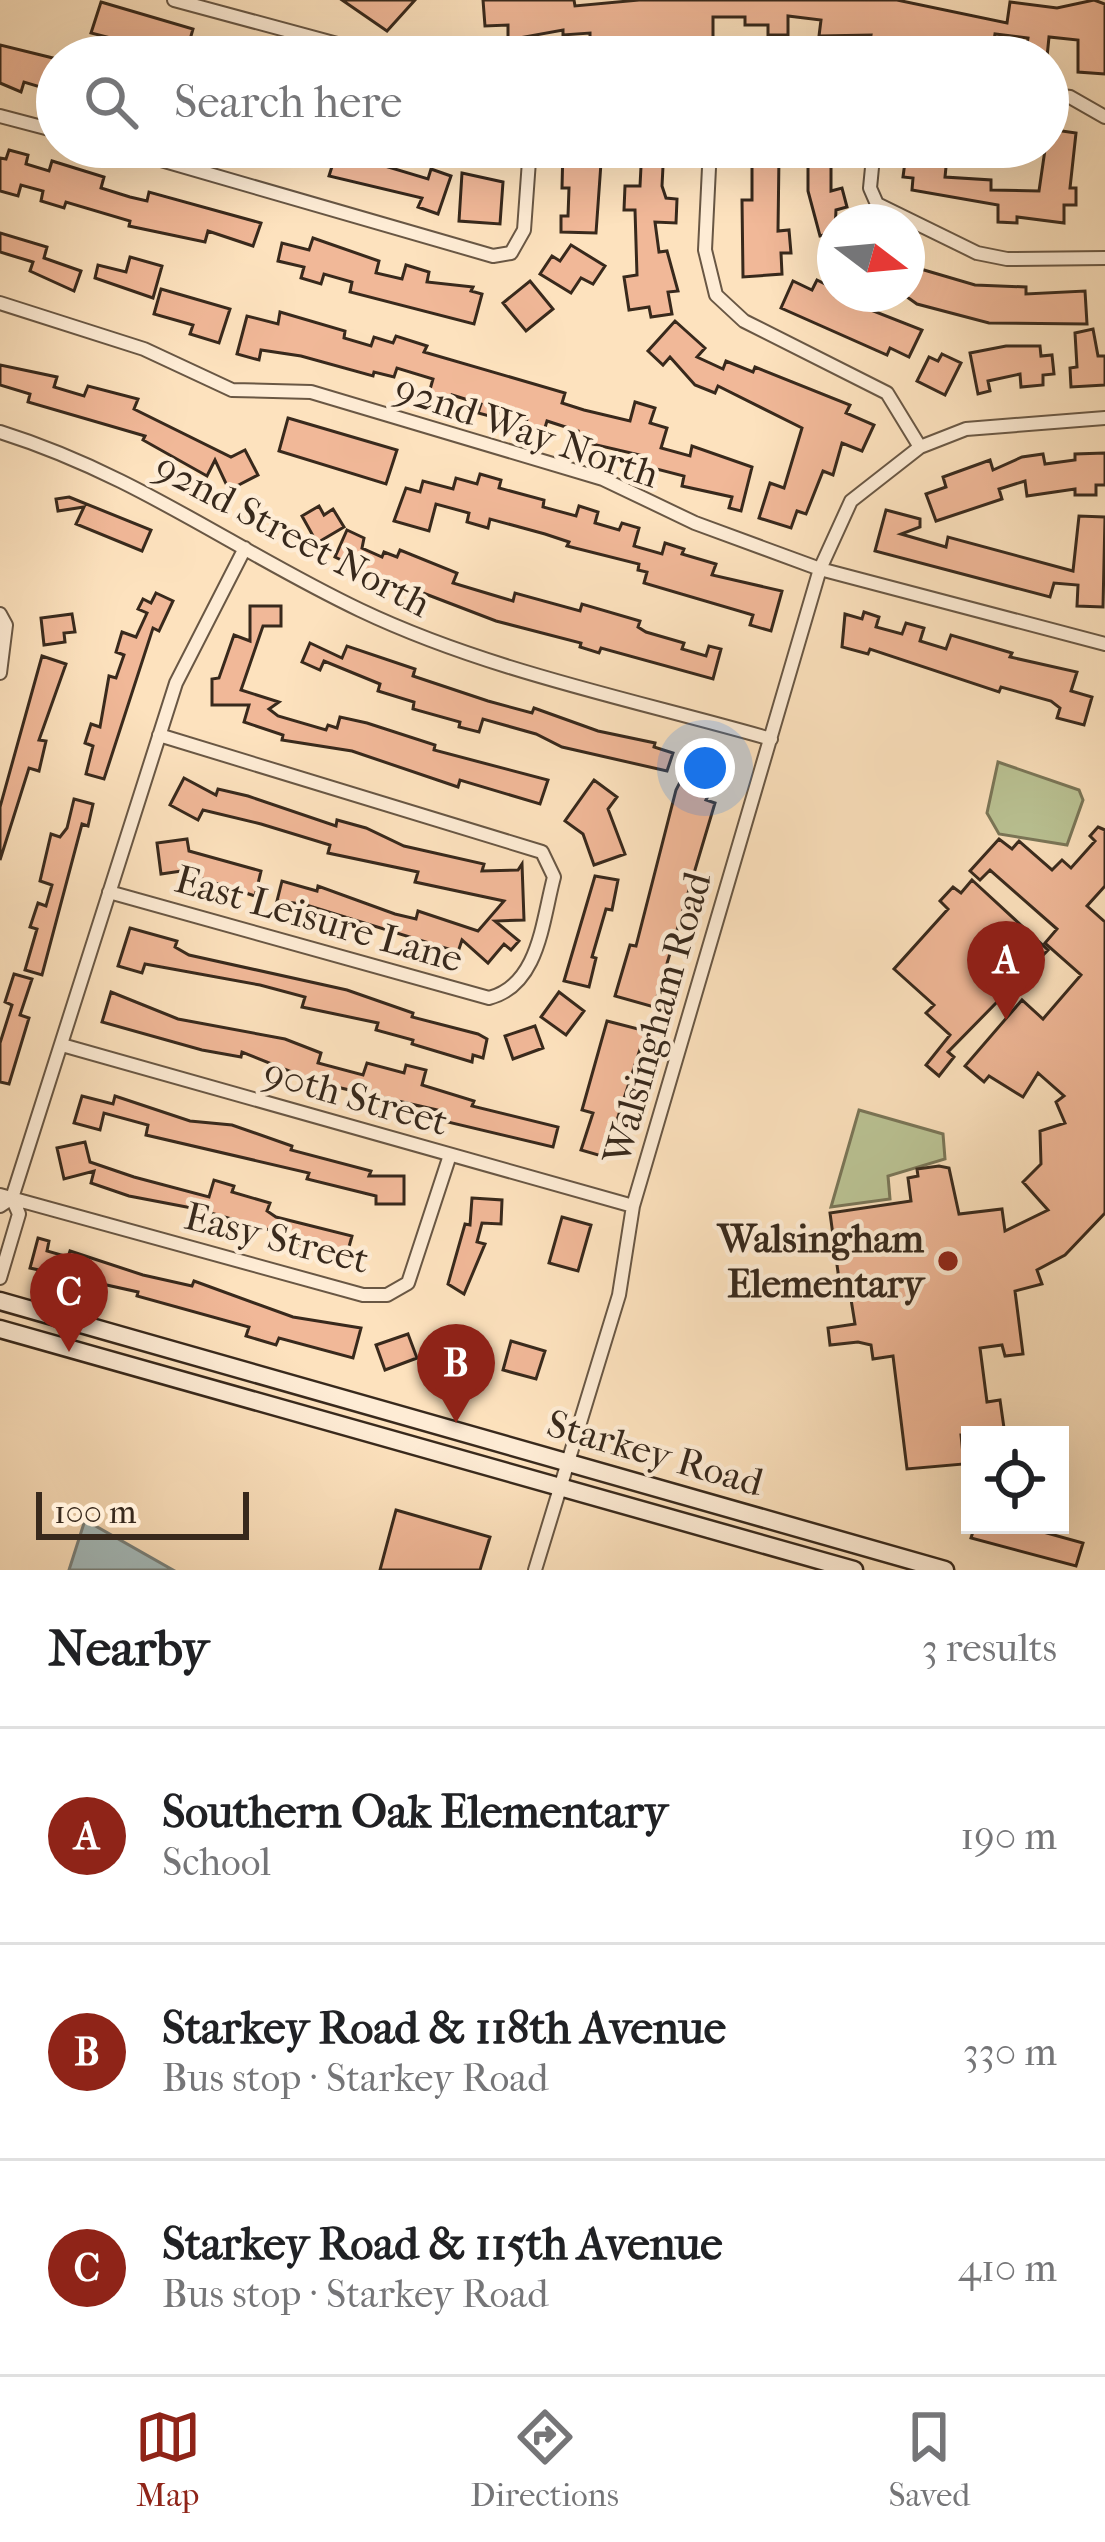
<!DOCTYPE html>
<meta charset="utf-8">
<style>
body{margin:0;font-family:"IM FELL French Canon",serif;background:#f2f2f2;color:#202124}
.controls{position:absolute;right:36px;bottom:36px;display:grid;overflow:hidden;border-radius:0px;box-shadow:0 12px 48px #0002}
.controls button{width:108px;height:108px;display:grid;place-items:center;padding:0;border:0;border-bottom:3px solid #e0e0e0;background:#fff;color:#202124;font:60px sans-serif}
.compass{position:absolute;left:817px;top:204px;width:108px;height:108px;border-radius:50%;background:#fff;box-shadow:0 12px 48px #0002;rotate:106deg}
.scale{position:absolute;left:36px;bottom:30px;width:213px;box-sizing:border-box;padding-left:12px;border:6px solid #38291c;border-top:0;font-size:33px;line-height:42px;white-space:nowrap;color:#38291c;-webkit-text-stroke:9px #feecd5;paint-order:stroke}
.you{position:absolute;left:705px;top:768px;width:42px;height:42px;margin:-30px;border:9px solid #fff;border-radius:50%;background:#1a73e8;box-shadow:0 0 0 18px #1a73e833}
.badge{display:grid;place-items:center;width:78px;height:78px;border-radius:50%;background:#8f2418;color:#fff;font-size:39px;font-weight:700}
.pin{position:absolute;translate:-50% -99px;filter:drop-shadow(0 3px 6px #0008)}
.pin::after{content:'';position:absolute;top:63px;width:42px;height:36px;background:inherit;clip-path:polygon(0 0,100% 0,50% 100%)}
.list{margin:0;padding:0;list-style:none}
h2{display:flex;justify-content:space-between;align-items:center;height:156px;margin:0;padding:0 48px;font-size:51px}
h2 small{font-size:39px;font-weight:400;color:#757577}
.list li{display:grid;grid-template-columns:78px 1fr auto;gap:36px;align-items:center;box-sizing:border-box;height:216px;padding:0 48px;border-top:3px solid #e0e0e0}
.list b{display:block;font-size:45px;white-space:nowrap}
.list p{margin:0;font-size:39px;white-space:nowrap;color:#757577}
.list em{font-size:39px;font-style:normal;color:#757577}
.icon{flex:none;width:66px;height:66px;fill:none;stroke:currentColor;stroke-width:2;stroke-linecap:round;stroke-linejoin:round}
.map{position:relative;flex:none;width:1105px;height:1570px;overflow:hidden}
.search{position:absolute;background:#fff;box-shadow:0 12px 48px #0002;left:36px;right:36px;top:36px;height:132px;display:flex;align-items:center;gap:30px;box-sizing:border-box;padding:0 42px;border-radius:66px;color:#757577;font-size:45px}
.sheet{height:804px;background:#fff}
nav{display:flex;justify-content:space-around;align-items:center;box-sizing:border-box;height:168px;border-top:3px solid #e0e0e0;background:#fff;font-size:33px;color:#757577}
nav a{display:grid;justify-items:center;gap:6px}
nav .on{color:#8f2418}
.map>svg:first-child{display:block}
.green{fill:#bbc495;stroke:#7a7658;stroke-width:3}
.water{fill:#a4bbbc;stroke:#79817c;stroke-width:3}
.building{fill:#f1b898;stroke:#38291c;stroke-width:3}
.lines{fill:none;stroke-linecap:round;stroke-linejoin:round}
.minor-casing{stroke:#695744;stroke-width:16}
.secondary-casing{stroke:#38291c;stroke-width:21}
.minor{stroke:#feecd5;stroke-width:12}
.secondary{stroke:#feecd5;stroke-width:16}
.poi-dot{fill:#8f2418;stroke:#feecd5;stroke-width:4.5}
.labels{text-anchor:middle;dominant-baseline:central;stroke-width:9;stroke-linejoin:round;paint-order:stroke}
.street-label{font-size:39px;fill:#38291c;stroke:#feecd5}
.poi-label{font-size:39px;font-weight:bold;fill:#38291c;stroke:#feecd5;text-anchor:end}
</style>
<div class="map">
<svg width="1105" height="1570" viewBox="0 0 1105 1570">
<rect width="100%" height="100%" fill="#fde2be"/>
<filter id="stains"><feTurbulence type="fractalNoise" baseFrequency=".00167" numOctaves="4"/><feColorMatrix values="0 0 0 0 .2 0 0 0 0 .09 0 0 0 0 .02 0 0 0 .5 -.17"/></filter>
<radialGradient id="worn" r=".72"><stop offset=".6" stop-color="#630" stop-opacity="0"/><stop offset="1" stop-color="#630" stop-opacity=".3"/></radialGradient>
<!-- green -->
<path class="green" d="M 998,762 L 1079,790 L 1083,800 L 1067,845 L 999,834 L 987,813 Z
M 859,1110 L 943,1134 L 945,1159 L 888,1176 L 890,1199 L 831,1207 Z"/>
<!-- water -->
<path class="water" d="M 85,1520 L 173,1570 L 69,1570 Z"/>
<!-- building -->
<path class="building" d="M 342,0 L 415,0 L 387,31 Z
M 483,0 L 574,0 L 575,6 L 639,0 L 897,0 L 1007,23 L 1010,2 L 1057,8 L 1094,0 L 1105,4 L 1105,74 L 1078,72 L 1078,40 L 1049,37 L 1047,57 L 1025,57 L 1028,38 L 995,34 L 992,54 L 944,47 L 944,51 L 870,41 L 871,35 L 819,36 L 821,20 L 788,16 L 788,35 L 768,35 L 768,25 L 745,25 L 745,17 L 713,17 L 713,38 L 590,42 L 590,33 L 563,35 L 563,30 L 508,40 L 508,25 L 485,26 Z
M 101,2 L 193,29 L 185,57 L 91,33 Z
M 0,45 L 57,59 L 57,92 L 24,82 L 21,92 L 0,83 Z
M 1048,129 L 1076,133 L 1070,188 L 1076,188 L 1076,205 L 1064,205 L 1064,223 L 1017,217 L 1017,223 L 998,222 L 998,205 L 912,190 L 913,178 L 903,177 L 907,147 L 948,147 L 945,177 L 991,180 L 991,190 L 1039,191 Z
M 228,147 L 309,147 L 303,166 L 268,156 L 266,162 Z
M 338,147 L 362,147 L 358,158 L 428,179 L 431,169 L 451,176 L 438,214 L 418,207 L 422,198 L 329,176 Z
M 563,147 L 602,149 L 596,233 L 561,232 L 561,216 L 568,216 L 569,188 L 562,188 Z
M 642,147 L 664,147 L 662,186 L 666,198 L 677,199 L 676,223 L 655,222 L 659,252 L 667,251 L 678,291 L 668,292 L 672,314 L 651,317 L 649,307 L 629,310 L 624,277 L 637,275 L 635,210 L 624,210 L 625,186 L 640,186 Z
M 746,147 L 773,147 L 773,156 L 779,156 L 778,231 L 789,230 L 791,253 L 781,253 L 782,274 L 743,277 L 742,200 L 752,200 L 752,161 L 746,161 Z
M 796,147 L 842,147 L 842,163 L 831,163 L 831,191 L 842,188 L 847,207 L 836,210 L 835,232 L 820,236 L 808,191 L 808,163 L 796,163 Z
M 9,150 L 28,155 L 26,164 L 49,171 L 52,161 L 104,177 L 101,188 L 130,197 L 147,201 L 149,192 L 261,223 L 253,246 L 208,231 L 205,242 L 129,226 L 130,221 L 66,202 L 64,208 L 41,201 L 43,191 L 21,185 L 18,196 L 0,191 L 0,158 L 6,159 Z
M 462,173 L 503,182 L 500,224 L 459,221 Z
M 0,233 L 47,247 L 44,258 L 81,271 L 74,291 L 30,271 L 33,262 L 0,252 Z
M 313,238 L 379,261 L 376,273 L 402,279 L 406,265 L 429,272 L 427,282 L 473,287 L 471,291 L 482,294 L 474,324 L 350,292 L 352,282 L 324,274 L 321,284 L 301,278 L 304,267 L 278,261 L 282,243 L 309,250 Z
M 571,245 L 605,266 L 593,284 L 581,278 L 571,293 L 540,274 L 552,256 L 560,261 Z
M 130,257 L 162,266 L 153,298 L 95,278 L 98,265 L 126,272 Z
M 907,265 L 975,285 L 1026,287 L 1026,294 L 1085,291 L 1087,324 L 989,323 L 917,304 L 907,297 Z
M 817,280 L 835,289 L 835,296 L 922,330 L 909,357 L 890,348 L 887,355 L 781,308 L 793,281 L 812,290 Z
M 530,281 L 553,309 L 526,331 L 503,303 Z
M 161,289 L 230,309 L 219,343 L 190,334 L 193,325 L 154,314 Z
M 280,312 L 345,331 L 344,338 L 371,346 L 374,337 L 393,343 L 396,336 L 427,346 L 424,352 L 565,393 L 562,403 L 584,410 L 630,421 L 635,402 L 655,408 L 650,423 L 667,428 L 661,448 L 690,456 L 692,446 L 752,467 L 741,511 L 729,508 L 732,497 L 682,486 L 684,476 L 637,464 L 640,455 L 575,440 L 578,431 L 547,421 L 544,431 L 525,426 L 528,416 L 500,408 L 497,418 L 478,413 L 481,404 L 452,395 L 449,406 L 427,400 L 433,379 L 397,368 L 394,377 L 374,372 L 373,376 L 301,356 L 261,350 L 259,360 L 237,354 L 247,316 L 278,324 Z
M 675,321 L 705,348 L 697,357 L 723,369 L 726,361 L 753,372 L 755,367 L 850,405 L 846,413 L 874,425 L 862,451 L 842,443 L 833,475 L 823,471 L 806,514 L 797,511 L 791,528 L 759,518 L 770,483 L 784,488 L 802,428 L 718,386 L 715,393 L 695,385 L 670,357 L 663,365 L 648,351 Z
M 1093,329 L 1098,356 L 1105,356 L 1105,385 L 1071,387 L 1070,368 L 1077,367 L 1075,333 Z
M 1006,346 L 1040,346 L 1041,356 L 1052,355 L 1054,374 L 1043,375 L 1043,385 L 1021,387 L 1020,374 L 988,381 L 990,391 L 978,394 L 970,353 Z
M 942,354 L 961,363 L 945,395 L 917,381 L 929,357 L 938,361 Z
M 0,365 L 57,377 L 54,387 L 84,396 L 88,386 L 138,399 L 134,409 L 231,457 L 245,450 L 258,475 L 229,490 L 215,460 L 207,476 L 143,440 L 145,436 L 28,402 L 30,394 L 0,385 Z
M 288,418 L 397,450 L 386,484 L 279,451 Z
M 1105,453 L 1105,485 L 1096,485 L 1096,495 L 1075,495 L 1075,489 L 1027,496 L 1025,481 L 999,489 L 1002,499 L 936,521 L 926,494 L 946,487 L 943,477 L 990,460 L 993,470 L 1022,457 L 1043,454 L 1045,464 L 1075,460 L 1075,454 Z
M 480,474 L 501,480 L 499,488 L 544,500 L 543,507 L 576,516 L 579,506 L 598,512 L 595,523 L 619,530 L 622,523 L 639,528 L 634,546 L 662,554 L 665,543 L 684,549 L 682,554 L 716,564 L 712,575 L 782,591 L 771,631 L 750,625 L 753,615 L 644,583 L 647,572 L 638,570 L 639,564 L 567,546 L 569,542 L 545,534 L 490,519 L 488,528 L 467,522 L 469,513 L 436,504 L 429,531 L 394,521 L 406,488 L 420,492 L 423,481 L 453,489 L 456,478 L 477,484 Z
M 69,497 L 151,530 L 142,551 L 76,524 L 84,507 L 58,511 L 56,499 Z
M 319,506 L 324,515 L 333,509 L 344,527 L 317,543 L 302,516 Z
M 886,510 L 920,519 L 920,527 L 901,534 L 946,547 L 948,537 L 1073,571 L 1079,516 L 1105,517 L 1103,607 L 1077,606 L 1078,585 L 1054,583 L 1050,597 L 875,551 Z
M 347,530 L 364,538 L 362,548 L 382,557 L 384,552 L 397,557 L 400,550 L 457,573 L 453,583 L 513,601 L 515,593 L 580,611 L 582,604 L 640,621 L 638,627 L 646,632 L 684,643 L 682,649 L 706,656 L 709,646 L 721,649 L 713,679 L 601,648 L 599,653 L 580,647 L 581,643 L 496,621 L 363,570 L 335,557 Z
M 156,593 L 173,601 L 159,631 L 153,628 L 104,779 L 86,774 L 93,746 L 85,743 L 91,724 L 100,727 L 109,676 L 116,678 L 124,655 L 116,652 L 122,632 L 136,637 L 147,613 L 138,609 L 143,599 L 151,603 Z
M 250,606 L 281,606 L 281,626 L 263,626 L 241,690 L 279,702 L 269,709 L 278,716 L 326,730 L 328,725 L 337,728 L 340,717 L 367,723 L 435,745 L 434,750 L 548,780 L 540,804 L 460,780 L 458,787 L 352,751 L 282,740 L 283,735 L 244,722 L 249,705 L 212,705 L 212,679 L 219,678 L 234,635 L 250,641 Z
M 864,612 L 879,617 L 876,627 L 902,634 L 906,623 L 924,628 L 920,641 L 946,649 L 951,635 L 1012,653 L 1010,657 L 1077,672 L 1071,691 L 1092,697 L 1084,725 L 1057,718 L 1060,708 L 1051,701 L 1001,687 L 999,692 L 870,649 L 868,654 L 842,647 L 845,614 L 862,619 Z
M 72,614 L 75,632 L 64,633 L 65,642 L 44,645 L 41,618 Z
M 310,643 L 342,658 L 347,646 L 415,669 L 413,676 L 488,701 L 532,713 L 534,708 L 598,731 L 655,743 L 654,747 L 673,753 L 667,771 L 562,747 L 536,734 L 483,719 L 479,732 L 459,727 L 460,722 L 413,709 L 414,702 L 378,691 L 380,684 L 324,661 L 320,670 L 302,662 Z
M 42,656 L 66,664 L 39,740 L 46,741 L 39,771 L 29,768 L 0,860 L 0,807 Z
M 696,751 L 721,771 L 706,800 L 715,803 L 654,1007 L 615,996 L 630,945 L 636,946 L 676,790 Z
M 184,778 L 216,795 L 218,789 L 248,796 L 336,826 L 337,820 L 366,828 L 404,846 L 484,864 L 482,871 L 518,870 L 522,864 L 524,920 L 495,921 L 519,941 L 511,950 L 504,944 L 488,963 L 462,940 L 458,952 L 303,904 L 277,901 L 282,881 L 317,891 L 318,886 L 395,914 L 416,919 L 418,911 L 478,931 L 504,901 L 415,882 L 418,872 L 328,853 L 330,845 L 261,824 L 203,810 L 198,820 L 170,805 Z
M 594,780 L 617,797 L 608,809 L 625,854 L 594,865 L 583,834 L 565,821 Z
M 74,799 L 93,804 L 88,826 L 82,824 L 42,975 L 25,970 L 37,929 L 30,927 L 38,903 L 46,906 L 52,885 L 40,881 L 51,834 L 60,837 L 67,828 Z
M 1098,827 L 1105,830 L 1105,886 L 1087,906 L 1105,922 L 1105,1213 L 1065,1255 L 1037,1270 L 1042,1284 L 1015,1291 L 1023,1354 L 1005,1356 L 1002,1345 L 980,1348 L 987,1402 L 1000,1400 L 1005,1435 L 961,1435 L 964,1464 L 907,1469 L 893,1356 L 873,1359 L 871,1345 L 858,1342 L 830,1345 L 828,1328 L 855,1324 L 849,1287 L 840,1287 L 830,1213 L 911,1201 L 908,1178 L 918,1176 L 917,1169 L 939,1166 L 949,1168 L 959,1214 L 1002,1209 L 1005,1231 L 1048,1210 L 1023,1182 L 1041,1164 L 1040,1131 L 1065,1123 L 1056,1102 L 1064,1096 L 1038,1073 L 1023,1097 L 989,1076 L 984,1082 L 965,1066 L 1022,1000 L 1043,1019 L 1081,975 L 1045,943 L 1057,929 L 990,870 L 980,880 L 970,871 L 999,839 L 1012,849 L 1019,841 L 1052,870 L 1062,860 L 1071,868 L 1095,841 L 1090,836 Z
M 187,839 L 189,851 L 261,871 L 255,896 L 193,876 L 195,869 L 161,874 L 157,843 Z
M 595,876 L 618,880 L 612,910 L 606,909 L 592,957 L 596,958 L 589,987 L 564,981 Z
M 972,880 L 1048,950 L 948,1052 L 954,1057 L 939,1076 L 926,1065 L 950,1035 L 926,1013 L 934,1005 L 894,969 L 948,909 L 940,901 L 953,887 L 961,893 Z
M 130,928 L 177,941 L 175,947 L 189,955 L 347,990 L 413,1013 L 412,1017 L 478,1034 L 487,1039 L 483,1058 L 473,1055 L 472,1062 L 412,1044 L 413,1040 L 376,1030 L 378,1023 L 302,1007 L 305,997 L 260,985 L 145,964 L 142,973 L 118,966 Z
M 14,974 L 32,979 L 20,1015 L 29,1018 L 9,1084 L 0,1082 L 0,1043 L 12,1005 L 5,1002 Z
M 111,992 L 178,1019 L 285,1039 L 321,1053 L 318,1063 L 363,1075 L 367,1063 L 404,1073 L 406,1065 L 426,1070 L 422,1085 L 474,1101 L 472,1106 L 558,1127 L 553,1147 L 435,1119 L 437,1110 L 319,1083 L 242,1052 L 241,1057 L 202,1050 L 102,1022 Z
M 559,992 L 584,1011 L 566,1035 L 541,1017 Z
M 607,1021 L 646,1031 L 605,1157 L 581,1150 L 593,1113 L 582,1110 Z
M 535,1026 L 543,1048 L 513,1059 L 505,1036 Z
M 82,1096 L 113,1104 L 115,1096 L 190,1121 L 232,1125 L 292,1146 L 291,1150 L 371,1171 L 369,1176 L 404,1176 L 404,1204 L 376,1204 L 376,1196 L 307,1179 L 309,1173 L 146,1135 L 148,1125 L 104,1113 L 100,1130 L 74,1123 Z
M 85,1142 L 90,1162 L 134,1177 L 209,1197 L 214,1180 L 234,1186 L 232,1192 L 270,1203 L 267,1211 L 276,1217 L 352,1236 L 347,1254 L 279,1239 L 280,1233 L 197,1209 L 129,1196 L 91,1183 L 94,1171 L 64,1179 L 57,1148 Z
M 472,1198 L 502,1200 L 501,1224 L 482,1223 L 477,1242 L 485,1244 L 464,1294 L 448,1284 L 465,1224 L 470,1225 Z
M 562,1217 L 591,1225 L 578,1271 L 549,1263 Z
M 38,1238 L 49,1241 L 47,1251 L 68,1257 L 70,1251 L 143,1275 L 192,1286 L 194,1281 L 293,1317 L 361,1328 L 353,1358 L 279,1338 L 276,1345 L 246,1336 L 249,1327 L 137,1296 L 138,1292 L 30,1268 Z
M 408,1334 L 417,1358 L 385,1370 L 376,1345 Z
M 511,1341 L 545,1351 L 536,1379 L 503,1370 Z
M 396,1510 L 490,1537 L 480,1570 L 380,1570 Z
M 975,1525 L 1018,1525 L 1083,1543 L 1076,1566 L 971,1538 Z"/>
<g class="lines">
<!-- minor casing -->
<g class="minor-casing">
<path id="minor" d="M 174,0 L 378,55 L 421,57
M 1048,94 L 1070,97 L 1105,117
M 0,116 L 57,131
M 116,147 L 493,256 L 511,253 L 524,230 L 530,147
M 710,147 L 705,250 L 716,295 L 744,321 L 887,393 L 920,447
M 874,147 L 870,188 L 877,204 L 977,253 L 1007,259 L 1105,258
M 0,303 L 144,349 L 232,390 L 311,392 L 603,479 L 695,523 L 820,569 L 1105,644
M 0,432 C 137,475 234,550 360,610 C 488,671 635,700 771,739
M 0,614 L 6,625 L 0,673
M 109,892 L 489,998 C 539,985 542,922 554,877 L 542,852 L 159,735
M 62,1045 L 633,1206
M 0,1195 L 363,1295 L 387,1295 L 408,1283 L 450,1155
M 12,1198 L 176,683 L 245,548
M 0,1206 L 12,1198 L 19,1214 L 0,1278
M 535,1570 L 619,1295 L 633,1206 L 820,569 L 851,501 L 920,447 L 966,429 L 1105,418"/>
</g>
<!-- secondary casing -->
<g class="secondary-casing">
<path id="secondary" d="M 0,1301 L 945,1570
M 0,1329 L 854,1570"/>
</g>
<!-- minor -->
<use href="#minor" class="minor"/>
<!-- secondary -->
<use href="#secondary" class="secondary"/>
</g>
<!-- markers -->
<circle class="poi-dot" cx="948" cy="1261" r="12"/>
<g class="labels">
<!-- street labels -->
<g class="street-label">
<text transform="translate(527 431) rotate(19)">92nd Way North</text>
<text transform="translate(293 535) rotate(28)">92nd Street North</text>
<text transform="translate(319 919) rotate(16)">East Leisure Lane</text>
<text transform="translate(657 1018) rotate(-74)">Walsingham Road</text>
<text transform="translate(356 1097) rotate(16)">90th Street</text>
<text transform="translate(277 1238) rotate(14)">Easy Street</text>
<text transform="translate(655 1453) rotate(16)">Starkey Road</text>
</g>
<!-- poi labels -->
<g class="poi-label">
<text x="924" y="1239">Walsingham<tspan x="924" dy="45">Elementary</tspan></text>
</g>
</g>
<rect width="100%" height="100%" filter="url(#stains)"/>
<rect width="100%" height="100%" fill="url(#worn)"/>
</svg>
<div class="controls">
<button><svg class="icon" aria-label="locate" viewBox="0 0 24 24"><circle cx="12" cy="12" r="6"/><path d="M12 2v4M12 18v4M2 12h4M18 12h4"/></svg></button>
</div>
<svg class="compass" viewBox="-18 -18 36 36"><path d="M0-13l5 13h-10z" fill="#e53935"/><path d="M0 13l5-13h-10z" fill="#757577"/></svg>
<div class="scale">100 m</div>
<div class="you"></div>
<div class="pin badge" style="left:1006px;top:1020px">A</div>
<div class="pin badge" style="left:456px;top:1423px">B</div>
<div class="pin badge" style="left:69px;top:1352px">C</div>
<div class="search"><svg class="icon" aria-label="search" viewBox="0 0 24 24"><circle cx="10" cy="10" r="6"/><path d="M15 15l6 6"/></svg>Search here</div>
</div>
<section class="sheet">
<h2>Nearby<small>3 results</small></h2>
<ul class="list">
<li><span class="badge">A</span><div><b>Southern Oak Elementary</b><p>School</p></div><em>190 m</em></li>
<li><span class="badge">B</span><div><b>Starkey Road &amp; 118th Avenue</b><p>Bus stop · Starkey Road</p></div><em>330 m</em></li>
<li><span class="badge">C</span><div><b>Starkey Road &amp; 115th Avenue</b><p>Bus stop · Starkey Road</p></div><em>410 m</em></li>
</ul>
</section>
<nav>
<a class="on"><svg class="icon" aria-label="map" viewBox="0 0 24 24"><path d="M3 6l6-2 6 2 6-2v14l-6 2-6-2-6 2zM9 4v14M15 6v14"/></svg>Map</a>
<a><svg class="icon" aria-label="directions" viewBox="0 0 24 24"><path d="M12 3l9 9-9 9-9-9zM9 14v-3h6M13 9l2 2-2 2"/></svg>Directions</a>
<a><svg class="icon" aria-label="saved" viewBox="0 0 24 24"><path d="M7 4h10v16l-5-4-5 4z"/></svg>Saved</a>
</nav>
